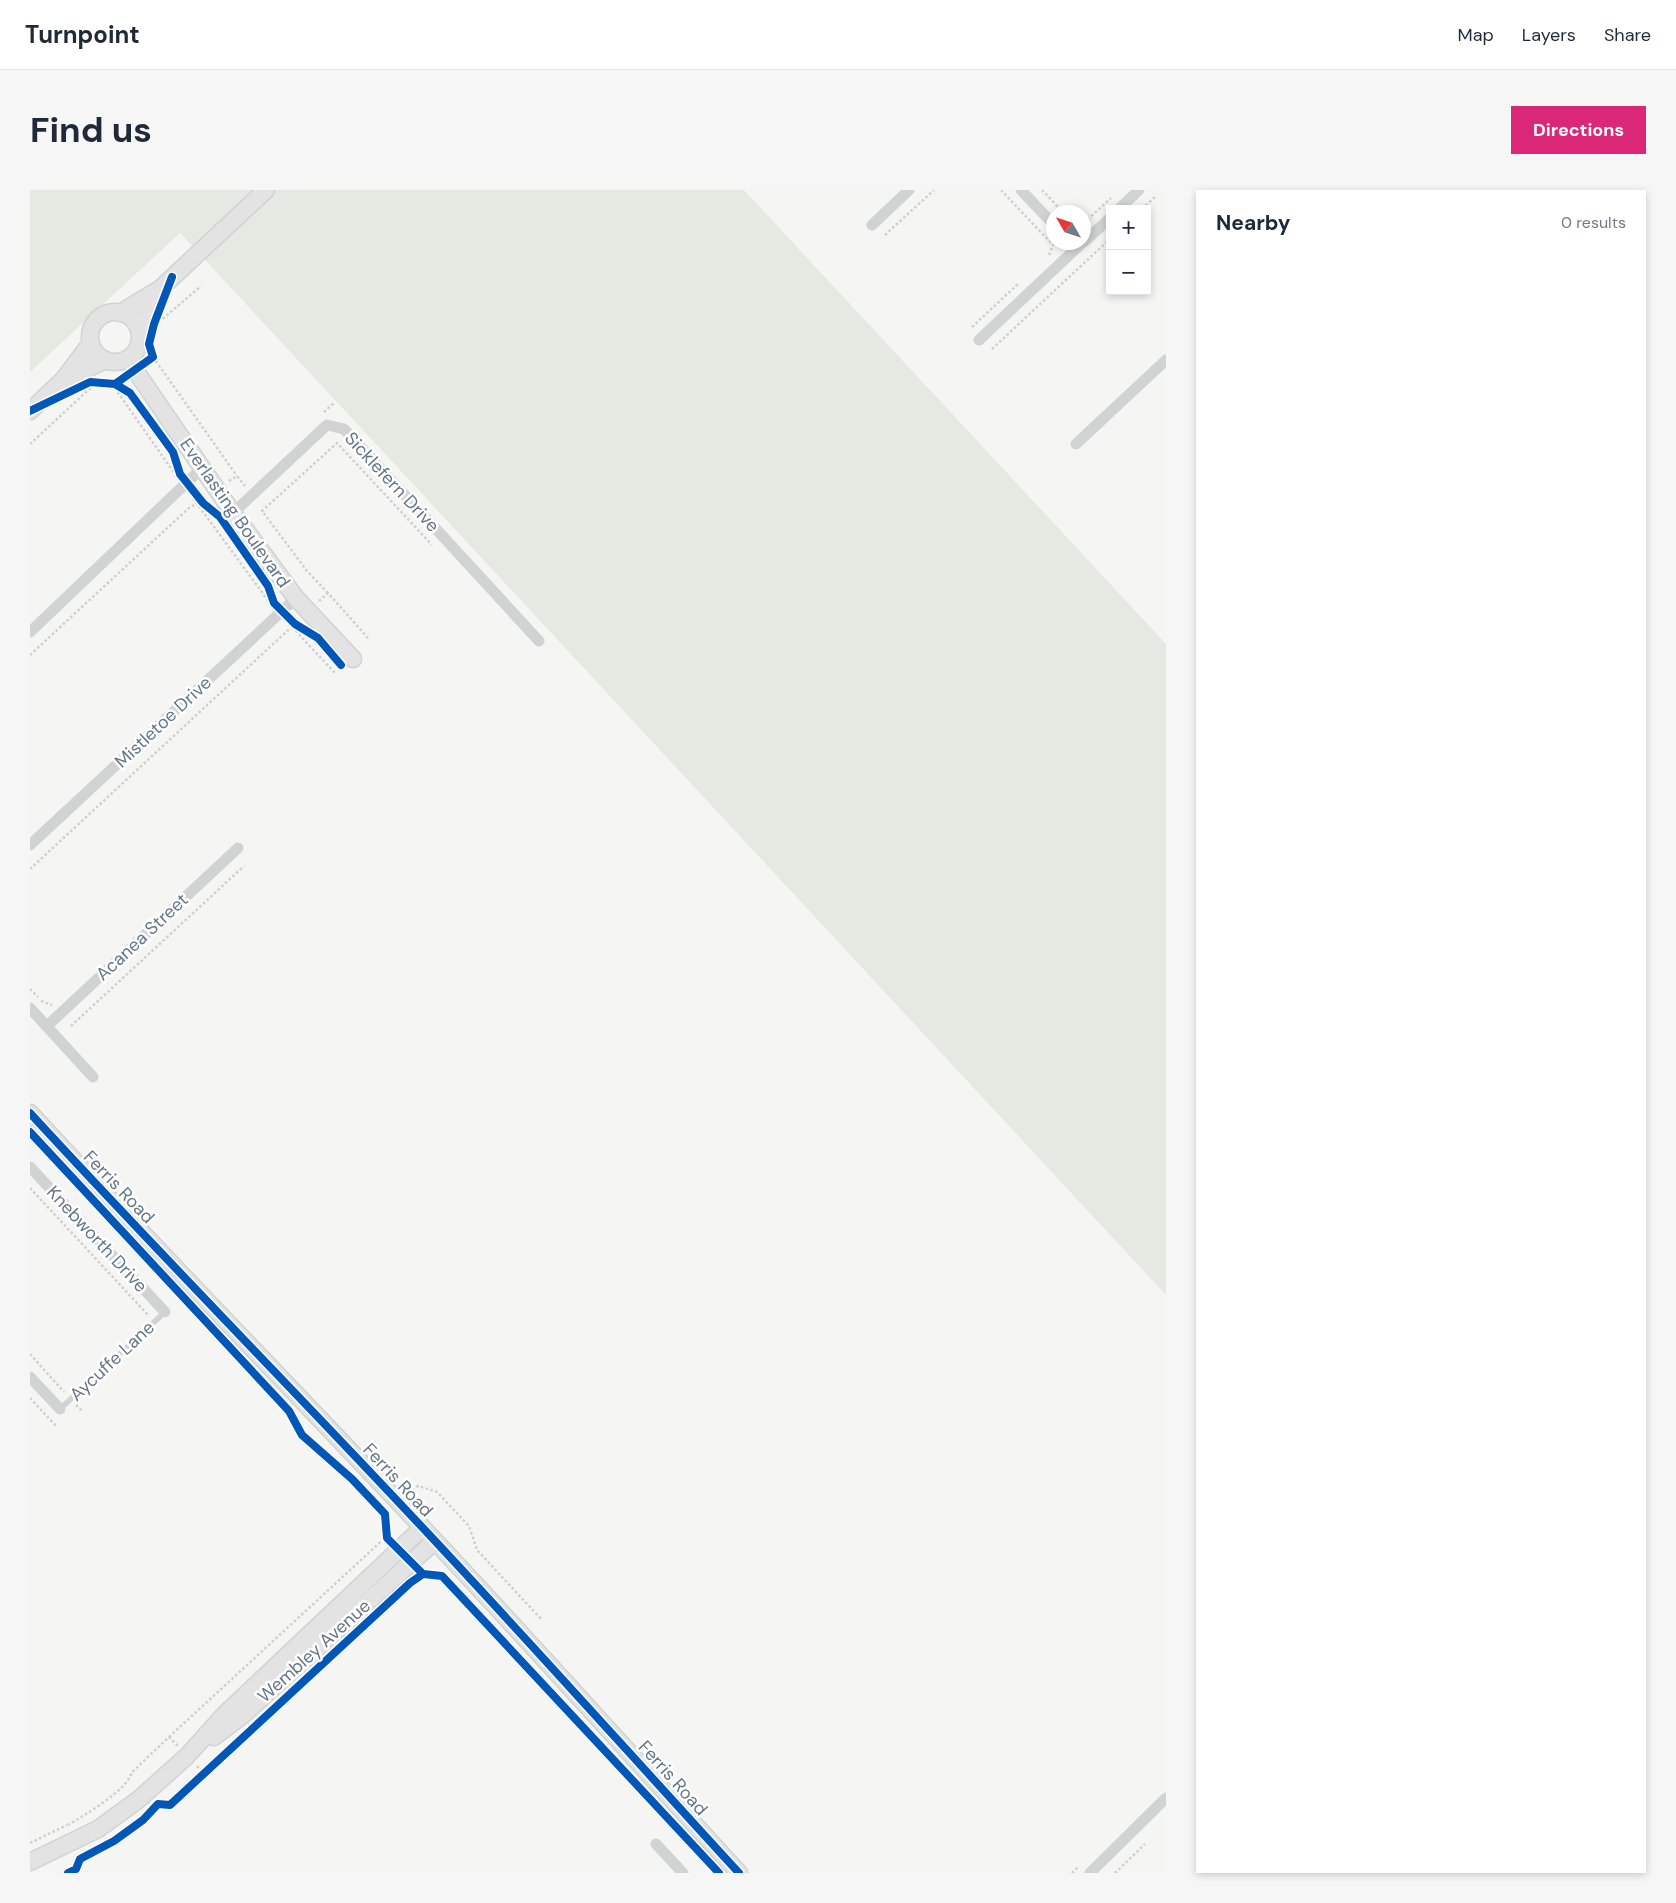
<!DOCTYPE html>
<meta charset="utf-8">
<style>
body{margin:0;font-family:"DM Sans",sans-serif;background:#f6f6f7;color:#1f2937}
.controls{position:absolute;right:15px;top:15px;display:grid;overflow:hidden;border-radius:0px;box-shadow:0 2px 8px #0003}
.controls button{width:45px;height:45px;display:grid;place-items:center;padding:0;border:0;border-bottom:1px solid #e0e1e3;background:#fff;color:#1f2937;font:25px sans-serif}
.compass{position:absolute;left:1016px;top:15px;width:45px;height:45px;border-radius:50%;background:#fff;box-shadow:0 2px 8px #0003;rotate:309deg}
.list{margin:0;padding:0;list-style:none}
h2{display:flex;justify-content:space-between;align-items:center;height:65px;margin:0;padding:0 20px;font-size:21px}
h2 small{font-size:16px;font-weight:400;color:#747a83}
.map{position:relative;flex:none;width:1136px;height:1683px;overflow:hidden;border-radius:0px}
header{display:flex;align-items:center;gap:30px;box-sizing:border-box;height:70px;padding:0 25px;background:#fff;border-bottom:1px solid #e0e1e3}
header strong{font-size:24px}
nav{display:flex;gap:28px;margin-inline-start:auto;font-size:18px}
.intro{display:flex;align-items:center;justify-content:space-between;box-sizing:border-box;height:120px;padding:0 30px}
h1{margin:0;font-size:35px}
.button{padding:12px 22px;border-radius:0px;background:#db2777;color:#fff;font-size:18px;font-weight:700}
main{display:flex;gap:30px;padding:0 30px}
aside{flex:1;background:#fff;border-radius:0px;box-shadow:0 2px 8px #0003}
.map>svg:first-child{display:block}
.green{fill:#e4e9e1}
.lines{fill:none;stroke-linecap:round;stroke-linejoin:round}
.secondary-casing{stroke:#d0d3d3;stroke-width:19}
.path{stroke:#cfcfcf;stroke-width:2.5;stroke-dasharray:2.5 2.5;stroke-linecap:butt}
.lane{stroke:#d1d2d3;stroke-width:5.5}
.street{stroke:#d1d2d3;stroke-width:11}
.secondary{stroke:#e3e3e4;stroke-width:16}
.cycleway-casing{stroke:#fff;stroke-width:11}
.cycleway{stroke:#0057b8;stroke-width:8}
.labels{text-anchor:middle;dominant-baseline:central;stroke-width:5;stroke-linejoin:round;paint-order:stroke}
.street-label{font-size:18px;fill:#637586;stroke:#fff}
</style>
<header>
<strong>Turnpoint</strong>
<nav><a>Map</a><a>Layers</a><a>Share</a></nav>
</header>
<div class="intro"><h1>Find us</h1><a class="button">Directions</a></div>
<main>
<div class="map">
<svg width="1136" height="1683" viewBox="0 0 1136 1683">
<rect width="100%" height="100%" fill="#f5f6f3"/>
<!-- green -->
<path class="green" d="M 0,0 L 714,0 L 1136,454 L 1136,1105 L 150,43 L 0,182 Z"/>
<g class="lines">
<!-- secondary casing -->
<g class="secondary-casing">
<path id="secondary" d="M60 147a25 25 0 1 1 50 0a25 25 0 1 1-50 0Z
M 90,123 L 131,98 L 236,0
M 108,138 L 130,100
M 99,168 L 105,180 L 203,323 L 266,408 L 323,469
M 35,189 L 76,170
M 0,221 L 33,190 L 61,153
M 0,923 C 133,1068 272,1208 406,1352 C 508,1461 608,1573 709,1683
M 184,1547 L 213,1525 L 405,1351
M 0,1672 L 68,1639 L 108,1610 L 157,1566 L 194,1525 L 392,1338"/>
</g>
<!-- path -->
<path class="path" d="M 971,0 L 1023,55 L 1026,52
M 1012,0 L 1033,22
M 1112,19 L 1125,7
M 1054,33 L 1081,8
M 855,45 L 904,0
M 1068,60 L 1080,49
M 1019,65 L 1023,55
M 129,132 L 171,96
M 942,137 L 989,93
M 962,159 L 1068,60
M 123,167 L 207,286
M 82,194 L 147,287
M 294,222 L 304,213
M 0,254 L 67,192
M 199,291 L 207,286 L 215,296
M 160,304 L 239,412 L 240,415
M 298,403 L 277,381 L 232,321 L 307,253 L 402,355
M 289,411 L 298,403 L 338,448
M 262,437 L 305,483
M 0,465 L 159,318 L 176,308
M 0,679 L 268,431
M 0,799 L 8,807
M 11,811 L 22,815
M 41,836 L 214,676
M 0,998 L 118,1125
M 0,1164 L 34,1202
M 0,1208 L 27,1237
M 46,1215 L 52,1221
M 379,1304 L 388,1296 L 407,1302 L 439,1336 L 447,1360 L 512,1430
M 139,1547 L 357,1346
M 167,1576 L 174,1584
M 38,1635 C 54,1625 97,1601 102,1582 L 139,1547 L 148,1556
M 0,1653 L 37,1635
M 1042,1683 L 1048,1677
M 1085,1683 L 1115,1654"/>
<!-- lane -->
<path class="lane" d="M 30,1219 L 135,1122"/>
<!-- street -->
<path class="street" d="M 991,0 L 1024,35
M 1089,19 L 1109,0
M 842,35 L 879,0
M 1054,52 L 1080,28
M 949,150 L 1053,52
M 1046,254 L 1136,170
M 203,323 L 297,235 L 314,239 L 509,451
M 0,442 L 172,278
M 0,655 L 266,408
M 0,818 L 63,887
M 17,836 L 208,658
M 0,977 L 135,1122
M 0,1187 L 30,1219
M 626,1654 L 653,1683
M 1060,1683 L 1136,1608"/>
<!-- secondary -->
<use href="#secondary" class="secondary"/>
<!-- cycleway casing -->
<g class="cycleway-casing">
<path id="cycleway" d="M 85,194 L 100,203 L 143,262 L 150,284 L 173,313 L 190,327 L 238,396 L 244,413 L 265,434 L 288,448 L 311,475
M 0,221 L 60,192 L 85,194 L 123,167 L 119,154 L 124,134 L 142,87
M 0,923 C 133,1068 272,1208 406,1352 C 508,1461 608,1573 709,1683
M 0,942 L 259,1221 L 272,1245 L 322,1289 L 355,1324 L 357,1348 L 393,1384 L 412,1386 L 689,1683
M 38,1683 L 46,1679 L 50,1669 L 84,1651 L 113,1630 L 128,1614 L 140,1615 L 380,1393 L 393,1384"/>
</g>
<!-- cycleway -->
<use href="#cycleway" class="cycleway"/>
</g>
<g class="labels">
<!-- street labels -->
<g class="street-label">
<text transform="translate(362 292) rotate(47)">Sicklefern Drive</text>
<text transform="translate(205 323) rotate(55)">Everlasting Boulevard</text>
<text transform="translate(133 532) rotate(-43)">Mistletoe Drive</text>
<text transform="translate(112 747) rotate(-43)">Acanea Street</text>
<text transform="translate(89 997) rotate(46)">Ferris Road</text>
<text transform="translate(67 1049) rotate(47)">Knebworth Drive</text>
<text transform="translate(82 1171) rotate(-43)">Aycuffe Lane</text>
<text transform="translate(368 1290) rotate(47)">Ferris Road</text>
<text transform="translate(284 1461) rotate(-42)">Wembley Avenue</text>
<text transform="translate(643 1588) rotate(48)">Ferris Road</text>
</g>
</g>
</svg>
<div class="controls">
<button>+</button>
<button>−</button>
</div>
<svg class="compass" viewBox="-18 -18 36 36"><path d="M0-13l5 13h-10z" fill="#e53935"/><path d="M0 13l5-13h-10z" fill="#747a83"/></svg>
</div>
<aside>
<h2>Nearby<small>0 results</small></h2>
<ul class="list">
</ul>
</aside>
</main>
